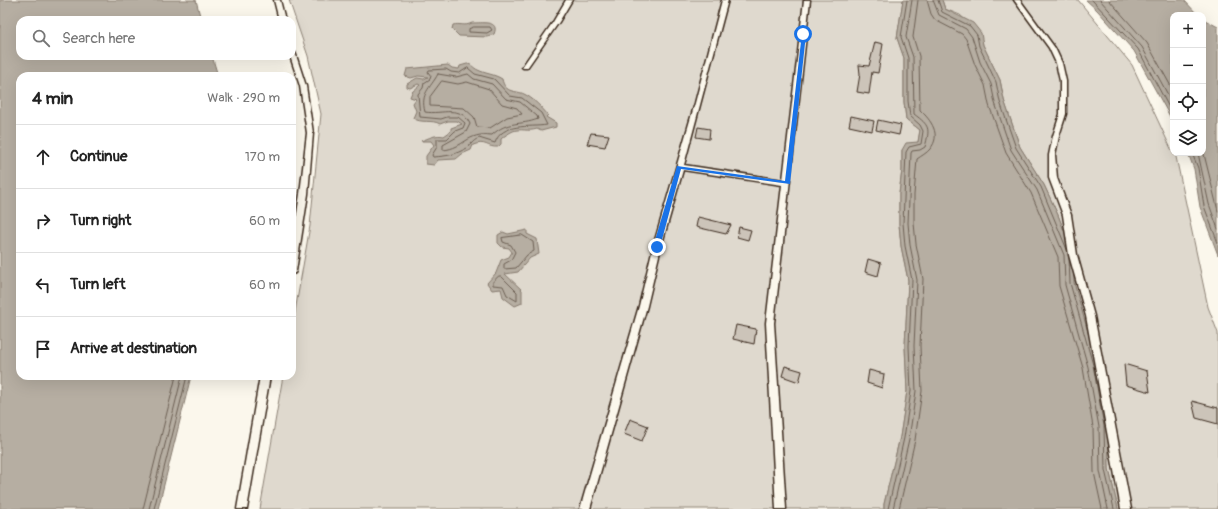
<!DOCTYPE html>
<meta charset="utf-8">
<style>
body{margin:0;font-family:Pangolin,sans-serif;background:#f6f6f6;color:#222}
.controls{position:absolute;right:12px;top:12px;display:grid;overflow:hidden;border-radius:8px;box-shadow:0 4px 16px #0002}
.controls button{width:36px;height:36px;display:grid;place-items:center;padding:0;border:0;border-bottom:1px solid #e0e0e0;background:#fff;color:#222;font:20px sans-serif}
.stop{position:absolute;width:12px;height:12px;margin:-9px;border:3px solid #1a73e8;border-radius:50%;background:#fff}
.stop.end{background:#1a73e8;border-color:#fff;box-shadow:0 1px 4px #0008}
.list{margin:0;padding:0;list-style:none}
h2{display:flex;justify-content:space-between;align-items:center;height:52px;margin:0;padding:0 16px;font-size:17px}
h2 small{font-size:13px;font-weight:400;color:#767676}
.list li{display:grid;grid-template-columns:26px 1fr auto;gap:12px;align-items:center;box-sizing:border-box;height:64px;padding:0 16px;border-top:1px solid #e0e0e0}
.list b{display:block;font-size:15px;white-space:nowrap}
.list em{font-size:13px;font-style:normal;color:#767676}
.icon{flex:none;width:22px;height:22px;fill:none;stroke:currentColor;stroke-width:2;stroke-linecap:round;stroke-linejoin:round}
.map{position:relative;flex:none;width:1218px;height:509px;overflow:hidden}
.search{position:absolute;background:#fff;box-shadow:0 4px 16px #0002;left:16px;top:16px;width:280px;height:44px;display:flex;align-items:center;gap:10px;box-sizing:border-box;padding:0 14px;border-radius:12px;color:#767676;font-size:15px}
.panel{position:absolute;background:#fff;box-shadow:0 4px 16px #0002;left:16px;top:72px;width:280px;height:308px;border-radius:12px}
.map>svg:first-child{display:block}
.green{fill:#dfd9ce;stroke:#8d8276}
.water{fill:#b6aea2;stroke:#85796d}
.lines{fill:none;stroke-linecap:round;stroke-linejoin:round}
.shore{stroke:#6c5f53;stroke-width:1}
.building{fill:#ccc4b9;stroke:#3b2a1e}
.service-casing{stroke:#3b2a1e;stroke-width:3}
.service{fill:#fbf7ec;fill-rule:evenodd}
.route{fill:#1a73e8}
</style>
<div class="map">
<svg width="1218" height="509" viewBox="0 0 1218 509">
<rect width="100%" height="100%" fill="#fbf7ec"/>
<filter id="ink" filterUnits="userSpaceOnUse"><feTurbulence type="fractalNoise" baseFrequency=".025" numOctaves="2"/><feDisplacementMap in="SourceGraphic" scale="8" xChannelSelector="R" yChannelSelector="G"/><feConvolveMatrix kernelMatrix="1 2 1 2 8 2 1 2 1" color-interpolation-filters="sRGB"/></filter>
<g filter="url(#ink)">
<!-- green -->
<path class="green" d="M 289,0 L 903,0 L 897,38 L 904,58 L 904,102 L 906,119 L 920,130 L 918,142 L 902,150 L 902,170 L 899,194 L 899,224 L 901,246 L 908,280 L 905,346 L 907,391 L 900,437 L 884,504 L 884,509 L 260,509 L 283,376 L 292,376 L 292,329 L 310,226 L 321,114 L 308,56 Z
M 942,0 L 1078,0 L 1132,65 L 1173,153 L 1176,157 L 1208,307 L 1218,333 L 1218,509 L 1118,509 L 1109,469 L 1108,426 L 1097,364 L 1074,283 L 1073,254 L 1058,215 L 1044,185 L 1020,147 L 1004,100 L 1000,80 L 983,45 L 980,33 L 960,15 L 945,9 Z"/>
<!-- water -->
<path class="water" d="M 0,0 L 196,0 L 201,20 L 20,20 L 20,56 L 212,56 L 218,76 L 20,76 L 20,376 L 191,376 L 158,509 L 0,509 Z
M 903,0 L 942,0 L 945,9 L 973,23 L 981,33 L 983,45 L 1000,80 L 1004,100 L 1020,147 L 1044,185 L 1058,215 L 1073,254 L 1074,283 L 1097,364 L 1108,426 L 1109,469 L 1118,509 L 884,509 L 884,504 L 900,437 L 907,391 L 905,346 L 908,280 L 901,246 L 899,224 L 899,194 L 902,170 L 902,150 L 906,143 L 918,142 L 920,130 L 906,119 L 904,102 L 904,58 L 897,38 Z
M 1086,0 L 1184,0 L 1198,15 L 1173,15 L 1173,122 L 1134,51 L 1097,10 Z
M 1203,19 L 1218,27 L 1218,255 L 1200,207 L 1194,169 L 1188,153 L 1203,153 Z
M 472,23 C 482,23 500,20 494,34 L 488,37 L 459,36 L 452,29 L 453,25 C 460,23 464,27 472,23 Z
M 467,64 C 472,64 473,68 478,70 C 486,74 494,74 502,79 C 505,94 516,90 524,94 C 533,98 542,108 548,115 L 546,117 L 556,123 L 556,127 L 541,131 L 537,129 C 528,132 521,128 513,131 C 509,133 504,136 501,139 L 501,144 L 498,147 C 487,148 486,140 473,145 L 471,150 L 462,154 L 456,159 L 438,160 L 434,165 L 426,164 L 426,156 L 434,145 L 431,141 L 421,141 C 429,138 436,134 444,136 L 451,131 L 451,128 L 462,124 L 457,121 L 448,121 L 440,124 C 432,119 421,124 413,118 L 416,111 L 413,103 L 416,99 L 410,97 L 412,92 L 420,85 L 418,84 L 410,88 L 407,87 L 407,84 L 417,78 L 424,79 L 428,77 L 418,76 L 411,78 L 405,76 L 407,69 L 448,65 L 452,68 L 459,69 L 460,66 Z
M 527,230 L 527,234 L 537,239 L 539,254 L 530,258 L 518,272 L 505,274 L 522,290 L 522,303 L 515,306 L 503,297 L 501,289 L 492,290 L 487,283 L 496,273 L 501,260 L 509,257 L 512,252 L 509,248 L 502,247 L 498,243 L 498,235 L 503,232 L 508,234 Z"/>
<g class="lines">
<!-- shore -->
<path class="shore" d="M 927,0 L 931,14 L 935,20 L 962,34 L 966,39 L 975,65 L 985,85 L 989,105 L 1006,153 L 1031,193 L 1058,257 L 1059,286 L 1083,368 L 1093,427 L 1094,472 L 1102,509
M 933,0 L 939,15 L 966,29 L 972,37 L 980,62 L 991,84 L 995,103 L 1011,150 L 1037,190 L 1064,255 L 1065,285 L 1088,367 L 1099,427 L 1100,471 L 1108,509
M 938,0 L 942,12 L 970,26 L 977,35 L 979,46 L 996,82 L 1000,102 L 1016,148 L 1041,187 L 1068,252
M 1092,0 L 1138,49 L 1173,115
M 1100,0 L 1142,47 L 1173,104
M 1109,0 L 1147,43 L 1173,90
M 474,27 L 490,27 L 492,30 L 487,33 L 469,32 L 469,29 Z
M 468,68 L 475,74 L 494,79 L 510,96 L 522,98 L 541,113 L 547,125 C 529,128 502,122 495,143 L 479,138 C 472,141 471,145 467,148 C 454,155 448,156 433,157 L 432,155 L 437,147 L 437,139 L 447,139 L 455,131 L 463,128 L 465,123 L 458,117 L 447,117 L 441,119 L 420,117 L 418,94 L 423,88 L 424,83 L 430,79 L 431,76 L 428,72 L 429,70 L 446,69 L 451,72 L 459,73 Z
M 438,74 L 456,77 L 468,74 L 474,79 L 492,84 L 506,99 L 520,102 L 537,116 L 538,119 C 520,126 508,120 492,135 C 466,132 465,148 443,150 L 443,145 L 466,132 L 470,124 C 461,104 442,115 425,112 C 420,93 430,89 438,74 Z
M 442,81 L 458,84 L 467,82 L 489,89 L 502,104 L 517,108 L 522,114 L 507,117 L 490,128 L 477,127 L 474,117 L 464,108 L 430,106 L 430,97 Z
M 1203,150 L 1218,211
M 1192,153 L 1198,168 L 1204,206 L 1218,243
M 1198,153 L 1209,204 L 1218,229
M 522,235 L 533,242 L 534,251 L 527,255 L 516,268 L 504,269 L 504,264 L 511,260 L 515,252 L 511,245 L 503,242 L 502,238 Z
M 1069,258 L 1070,283 L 1093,365 L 1104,426 L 1105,470 L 1114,509
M 499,276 L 501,276 L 517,292 L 517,301 L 507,295 L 503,286 L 493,285 L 493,282 Z
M 143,509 L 176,376
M 149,509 L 182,376
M 154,509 L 187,376
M 888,509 L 904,438 L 911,391 L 909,346 L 912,280 L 905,246 L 903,223 L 906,152 L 909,147 L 921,144 L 923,131 L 920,125 L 910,116 L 908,101 L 908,58 L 901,37 L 907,0
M 893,509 L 909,439 L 916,391 L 914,346 L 917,280 L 910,245 L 908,223 L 911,153 L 912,151 L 920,150 L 925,147 C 930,128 930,126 914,114 L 913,57 L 906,37 L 912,0
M 899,509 L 915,440 L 922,391 L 920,346 L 923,279 L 916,244 L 914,223 L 914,195 L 917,159 C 921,156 927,153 930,149 C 942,135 931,120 920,110 L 919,56 L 913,37 L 918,0"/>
</g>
<!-- building -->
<path class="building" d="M 875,42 L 883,44 L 878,73 L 872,72 L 869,94 L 857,92 L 860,74 L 859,65 L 869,66 Z
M 851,116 L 874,121 L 872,131 L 849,126 Z
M 878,120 L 901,125 L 899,135 L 876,130 Z
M 698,127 L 710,129 L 709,139 L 696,137 Z
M 591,133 L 609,135 L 605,147 L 587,144 Z
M 698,217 L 731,225 L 726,234 L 696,227 Z
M 739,227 L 751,230 L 748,240 L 737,237 Z
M 868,259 L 881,263 L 878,276 L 865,272 Z
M 736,325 L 756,329 L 754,344 L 733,339 Z
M 1124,364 L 1147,371 L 1150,392 L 1126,385 Z
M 785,366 L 802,371 L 799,382 L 782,376 Z
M 869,370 L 884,374 L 882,388 L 867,383 Z
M 1192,401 L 1218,408 L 1218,424 L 1196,418 Z
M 630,419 L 648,426 L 642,441 L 624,434 Z"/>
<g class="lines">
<!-- service casing -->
<g class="service-casing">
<path id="service" d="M 274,0 L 280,0 L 285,20 L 279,20 Z
M 566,0 L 572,0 L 559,22 L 527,68 L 523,68 L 522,67 L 553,22 Z
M 722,0 L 728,0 L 684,165 L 783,180 L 804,0 L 810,0 L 774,323 L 786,509 L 776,509 L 766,323 L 782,185 L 683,170 L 661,247 L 647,306 L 590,509 L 580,509 L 639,306 L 653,247 L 695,103 Z
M 1014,0 L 1020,0 L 1055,48 L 1062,63 L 1066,81 L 1066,114 L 1059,136 L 1055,155 L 1057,178 L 1071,215 L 1077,255 L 1094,316 L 1131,509 L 1121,509 L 1086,316 L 1069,255 L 1063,215 L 1049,178 L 1049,155 L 1053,136 L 1060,114 L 1060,81 L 1056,63 L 1049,48 Z
M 292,50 L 295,52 L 306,86 L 313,133 L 308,194 L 296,271 L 295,273 L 292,274 L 292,246 L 300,194 L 307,133 L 300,86 L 290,56 L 292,56 Z
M 260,376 L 270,376 L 247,509 L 237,509 Z"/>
</g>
<!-- service -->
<use href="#service" class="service"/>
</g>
</g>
<!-- route -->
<path class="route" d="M 802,33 L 806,34 L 790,184 L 681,169 L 660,247 L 659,249 L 654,249 L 653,247 L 677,166 L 785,181 Z"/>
</svg>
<div class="controls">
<button>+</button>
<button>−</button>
<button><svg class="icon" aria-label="locate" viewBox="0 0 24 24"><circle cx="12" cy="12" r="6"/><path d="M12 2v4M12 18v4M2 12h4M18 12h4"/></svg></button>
<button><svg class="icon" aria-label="layers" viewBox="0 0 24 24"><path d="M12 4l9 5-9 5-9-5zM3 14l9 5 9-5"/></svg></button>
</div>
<div class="stop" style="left:803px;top:34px"></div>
<div class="stop end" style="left:657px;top:247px"></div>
<div class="search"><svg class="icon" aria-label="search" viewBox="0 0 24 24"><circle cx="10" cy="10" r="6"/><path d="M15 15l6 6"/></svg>Search here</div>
<section class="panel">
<h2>4 min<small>Walk · 290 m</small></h2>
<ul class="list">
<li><svg class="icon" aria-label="ahead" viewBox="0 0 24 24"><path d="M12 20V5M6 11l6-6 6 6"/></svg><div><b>Continue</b></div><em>170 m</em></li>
<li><svg class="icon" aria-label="right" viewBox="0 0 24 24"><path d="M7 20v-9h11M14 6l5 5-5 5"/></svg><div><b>Turn right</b></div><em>60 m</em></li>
<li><svg class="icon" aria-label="left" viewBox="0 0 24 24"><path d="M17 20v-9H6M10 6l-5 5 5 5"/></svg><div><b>Turn left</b></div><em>60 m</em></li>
<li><svg class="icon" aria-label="arrive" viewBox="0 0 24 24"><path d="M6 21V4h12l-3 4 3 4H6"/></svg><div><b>Arrive at destination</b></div></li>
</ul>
</section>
</div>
